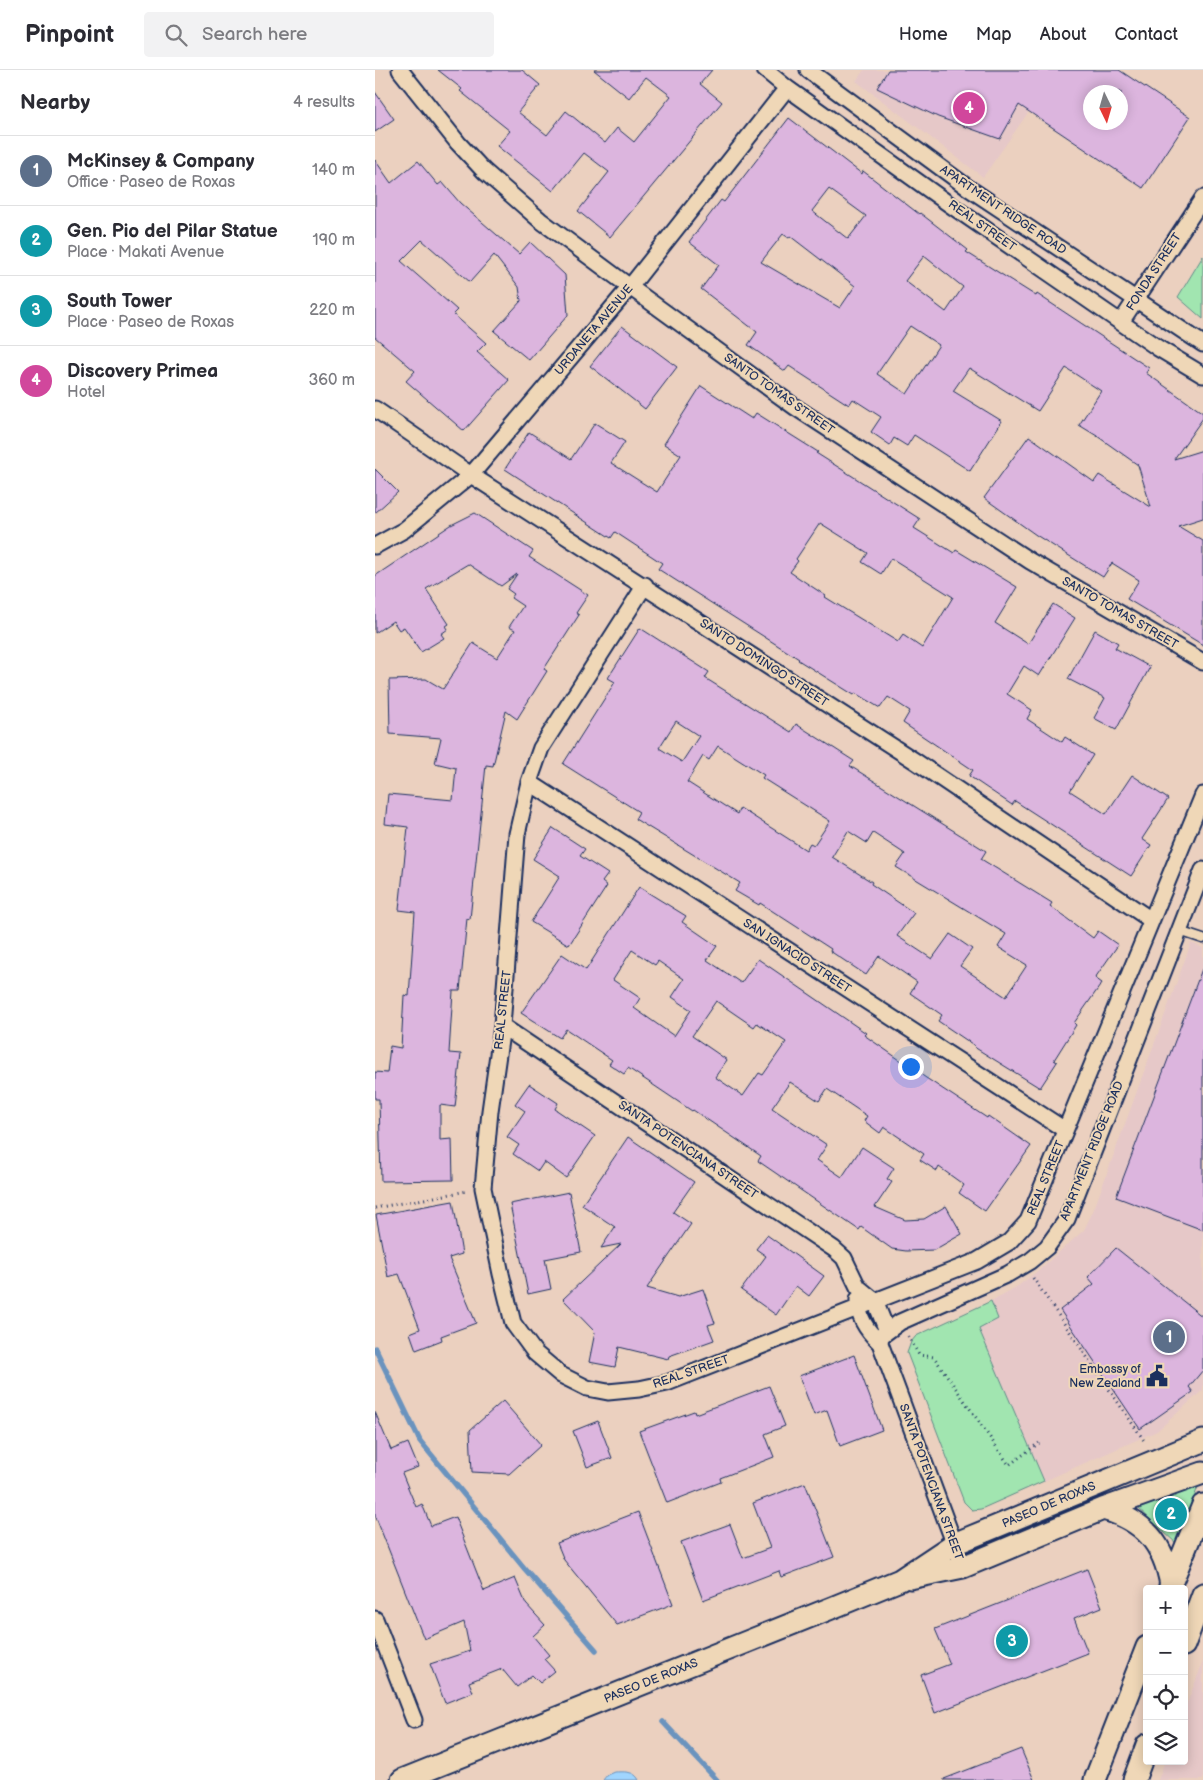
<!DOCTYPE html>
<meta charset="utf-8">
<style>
body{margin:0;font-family:"Balsamiq Sans",sans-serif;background:#f2f2f3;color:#2b2b33}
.controls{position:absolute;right:15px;bottom:15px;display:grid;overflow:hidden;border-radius:5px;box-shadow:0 2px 12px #0003}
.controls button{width:45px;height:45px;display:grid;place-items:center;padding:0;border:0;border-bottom:1px solid #e1e1e2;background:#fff;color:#2b2b33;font:25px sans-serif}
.compass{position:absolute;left:708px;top:15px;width:45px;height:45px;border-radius:50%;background:#fff;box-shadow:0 2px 12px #0003;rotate:175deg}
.you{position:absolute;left:535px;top:996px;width:18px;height:18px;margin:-12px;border:4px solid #fff;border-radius:50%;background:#1a73e8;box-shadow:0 0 0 8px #1a73e833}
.badge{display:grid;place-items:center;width:32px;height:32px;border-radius:50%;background:#1b2f5e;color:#fff;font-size:16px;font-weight:700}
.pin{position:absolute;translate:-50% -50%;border:2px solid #fff;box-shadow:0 1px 5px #0006}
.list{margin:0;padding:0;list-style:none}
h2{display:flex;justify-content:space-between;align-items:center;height:65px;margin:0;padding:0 20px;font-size:21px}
h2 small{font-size:16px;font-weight:400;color:#7c7c81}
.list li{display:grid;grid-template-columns:32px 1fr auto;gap:15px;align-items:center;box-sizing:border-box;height:70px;padding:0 20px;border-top:1px solid #e1e1e2}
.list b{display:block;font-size:19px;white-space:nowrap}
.list p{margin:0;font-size:16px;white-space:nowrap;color:#7c7c81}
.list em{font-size:16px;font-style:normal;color:#7c7c81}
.icon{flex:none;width:28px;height:28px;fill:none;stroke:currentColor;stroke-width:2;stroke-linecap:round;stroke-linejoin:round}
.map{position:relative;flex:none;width:828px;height:1710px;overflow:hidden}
header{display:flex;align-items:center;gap:30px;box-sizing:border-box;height:70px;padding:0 25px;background:#fff;border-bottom:1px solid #e1e1e2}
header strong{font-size:24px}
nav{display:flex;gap:28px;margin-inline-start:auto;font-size:18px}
.search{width:350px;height:45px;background:#f2f2f3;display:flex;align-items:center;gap:12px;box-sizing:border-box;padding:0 18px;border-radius:5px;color:#7c7c81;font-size:19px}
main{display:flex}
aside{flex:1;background:#fff}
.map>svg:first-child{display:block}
.built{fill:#e6c8c8}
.green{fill:#a1e5b0;stroke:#5e8a87}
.water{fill:#a0d5fe;stroke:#6b93be}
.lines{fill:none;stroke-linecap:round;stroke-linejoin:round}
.stream{stroke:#6b93be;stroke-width:5.5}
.building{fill:#dcb5de;stroke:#1b2f5e;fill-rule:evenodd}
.service-casing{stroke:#1b2f5e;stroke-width:11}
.minor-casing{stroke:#1b2f5e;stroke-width:19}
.secondary-casing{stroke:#1b2f5e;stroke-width:25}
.path{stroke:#1b2f5e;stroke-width:3;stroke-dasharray:1 4;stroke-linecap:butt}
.service{stroke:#efd7b7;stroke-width:8}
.minor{stroke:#efd7b7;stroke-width:15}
.secondary{stroke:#efd7b7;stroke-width:21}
.labels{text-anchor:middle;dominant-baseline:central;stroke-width:4;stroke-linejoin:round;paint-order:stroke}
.street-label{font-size:12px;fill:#1b2f5e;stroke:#efd7b7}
.poi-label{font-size:12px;fill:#1b2f5e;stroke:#efd7b7;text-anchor:end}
</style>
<header>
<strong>Pinpoint</strong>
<div class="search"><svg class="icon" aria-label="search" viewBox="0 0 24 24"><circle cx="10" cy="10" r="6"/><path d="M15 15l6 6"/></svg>Search here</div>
<nav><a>Home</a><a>Map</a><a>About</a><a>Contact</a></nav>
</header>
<main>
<aside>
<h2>Nearby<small>4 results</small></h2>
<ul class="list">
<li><span class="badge" style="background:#5c6f8a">1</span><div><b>McKinsey &amp; Company</b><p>Office · Paseo de Roxas</p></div><em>140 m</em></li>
<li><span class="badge" style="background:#0f9aa8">2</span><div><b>Gen. Pio del Pilar Statue</b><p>Place · Makati Avenue</p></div><em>190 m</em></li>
<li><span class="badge" style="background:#0f9aa8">3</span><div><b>South Tower</b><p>Place · Paseo de Roxas</p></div><em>220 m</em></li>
<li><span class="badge" style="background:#d1479c">4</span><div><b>Discovery Primea</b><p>Hotel</p></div><em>360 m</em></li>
</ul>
</aside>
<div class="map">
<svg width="828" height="1710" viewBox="0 0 828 1710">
<rect width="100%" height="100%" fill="#ebd0bf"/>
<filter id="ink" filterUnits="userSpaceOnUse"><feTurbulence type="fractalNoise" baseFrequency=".02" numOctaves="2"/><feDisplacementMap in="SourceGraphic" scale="10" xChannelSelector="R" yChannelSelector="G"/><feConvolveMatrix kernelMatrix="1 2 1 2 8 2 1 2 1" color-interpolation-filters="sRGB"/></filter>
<g filter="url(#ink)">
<!-- built -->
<path class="built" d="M 489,0 L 683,0 L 608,107 L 481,11 Z
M 816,873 L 828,878 L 828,1320 L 782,1361 L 606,1439 L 597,1440 L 589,1432 L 532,1283 L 536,1272 L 541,1266 L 616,1231 L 643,1216 L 665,1199 L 709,1160 L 719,1139 Z
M 828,1592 L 828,1710 L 783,1710 L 790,1691 L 809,1691 L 809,1641 Z"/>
<!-- green -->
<path class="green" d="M 828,186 L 828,249 L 803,227 Z
M 616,1231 L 623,1249 L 604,1259 L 669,1411 L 606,1439 L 597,1440 L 589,1432 L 532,1283 L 536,1272 L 541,1266 Z
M 824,1414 L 802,1474 L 763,1438 Z"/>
<!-- water -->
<path class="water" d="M 239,1702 C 248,1702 259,1700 264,1710 L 228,1710 L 232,1705 Z"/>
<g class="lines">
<!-- stream -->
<path class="stream" d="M 0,1278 L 45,1371 L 150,1499 L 221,1580
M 288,1652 L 342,1710"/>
</g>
<!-- building -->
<path class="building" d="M 63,0 L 147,0 L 165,15 L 143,42 L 172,65 L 191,41 L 230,73 L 242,58 L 259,72 L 296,26 L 271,7 L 254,28 L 219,0 L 337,0 L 325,14 L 347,32 L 235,167 L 203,141 L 234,102 L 209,83 L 178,121 L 122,76 L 135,61 L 85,21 L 87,19 Z
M 513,0 L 744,0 L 815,47 L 768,118 L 644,35 L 625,69 L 563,47 L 502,18 ZM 716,22 L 746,22 L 746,52 L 716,52 Z
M 0,22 L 19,49 L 0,62 Z
M 414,48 L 487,104 L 488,101 L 544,144 L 545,143 L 593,180 L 591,182 L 661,226 L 662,224 L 774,298 L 771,303 L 828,343 L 828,348 L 799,389 L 828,380 L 828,448 L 803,456 L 828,471 L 828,575 L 752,529 L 764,510 L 737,493 L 728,507 L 661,465 L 609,428 L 654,366 L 719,412 L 724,405 L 776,437 L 763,395 L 722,366 L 704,355 L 726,321 L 691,298 L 663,341 L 594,298 L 578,321 L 627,351 L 595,401 L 539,365 L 532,376 L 519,368 L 515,375 L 496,362 L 506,347 L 478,329 L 474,335 L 414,296 L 410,301 L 373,275 L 382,262 L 326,219 L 344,195 L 314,172 L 346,130 L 349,132 ZM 454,119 L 491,146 L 473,169 L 437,141 ZM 408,164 L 414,168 L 415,166 L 480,216 L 465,238 L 386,192 ZM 549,186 L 588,217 L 571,242 L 530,211 ZM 535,256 L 564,275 L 532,324 L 502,304 Z
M 0,90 L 16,113 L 43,91 L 63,115 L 67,112 L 85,133 L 144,184 L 155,172 L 190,205 L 193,245 L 154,290 L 119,261 L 146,231 L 144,217 L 119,185 L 95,212 L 47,170 L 26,191 L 82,240 L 78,244 L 111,273 L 102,282 L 134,310 L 89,361 L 31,311 L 40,301 L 0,267 Z
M 247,256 L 302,297 L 270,339 L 215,296 Z
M 326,316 L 377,349 L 381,343 L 443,382 L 441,383 L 545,449 L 539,458 L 579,483 L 581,480 L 642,517 L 620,553 L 653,574 L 678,534 L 700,548 L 664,606 L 649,596 L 632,624 L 657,640 L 652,649 L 687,672 L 690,667 L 718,685 L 695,721 L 731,744 L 757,705 L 793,729 L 767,769 L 776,775 L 756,806 L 640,731 L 637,735 L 594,706 L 598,700 L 528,653 L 535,641 L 513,627 L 505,638 L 480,623 L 479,625 L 423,590 L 424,589 L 283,499 L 287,493 L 240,462 L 236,468 L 130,399 L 154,362 L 196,389 L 220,353 L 250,372 L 236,393 L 282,422 L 306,385 L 289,374 ZM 445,453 L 493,483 L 487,492 L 506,504 L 516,488 L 578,527 L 547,578 L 528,565 L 523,572 L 450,527 L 451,526 L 415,502 L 423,491 L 421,489 Z
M 0,399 L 23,422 L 0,443 Z
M 100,443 L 158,481 L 154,487 L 213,525 L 201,543 L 204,545 L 169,599 L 172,601 L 142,649 L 131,641 L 118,696 L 111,695 L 95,849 L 92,848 L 85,921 L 78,921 L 74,983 L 86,984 L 80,1037 L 65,1035 L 65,1070 L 77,1069 L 78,1110 L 6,1111 L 4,1029 L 0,1029 L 0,1002 L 12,1003 L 15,976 L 26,978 L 29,925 L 34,926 L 40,842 L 24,840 L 33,757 L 10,754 L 13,724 L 78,730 L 81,698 L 60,693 L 66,668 L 15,664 L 14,610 L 51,609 L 68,619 L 98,573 L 122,588 L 140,560 L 134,557 L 148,536 L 136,528 L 139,524 L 132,519 L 142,504 L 126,516 L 93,494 L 51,519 L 74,554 L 71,556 L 73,559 L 66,564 L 69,568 L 46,582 L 29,557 L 24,560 L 18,551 L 0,563 L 0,506 L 76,455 Z
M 265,558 L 334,602 L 330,608 L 416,662 L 421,654 L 479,691 L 475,696 L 611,781 L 606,789 L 677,833 L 675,836 L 718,868 L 723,861 L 743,875 L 720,908 L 727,913 L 699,953 L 701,955 L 679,990 L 682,992 L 665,1018 L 599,977 L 600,976 L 563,951 L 567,945 L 535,923 L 542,912 L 504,886 L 491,905 L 455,881 L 456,879 L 385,833 L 384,835 L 360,821 L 365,813 L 260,749 L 264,742 L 188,694 L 240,612 L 233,608 ZM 301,651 L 324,666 L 307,692 L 284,678 ZM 343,676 L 389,705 L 387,708 L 455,751 L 439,775 L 435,773 L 431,780 L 365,738 L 362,744 L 312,712 L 328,686 L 334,690 ZM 473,761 L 492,773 L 498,763 L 530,784 L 521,797 L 631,864 L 623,877 L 652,895 L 631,927 L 585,896 L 597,879 L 575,864 L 557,889 L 522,866 L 539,843 L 496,814 L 497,812 L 457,787 Z
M 720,560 L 743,573 L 740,578 L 775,597 L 741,660 L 719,648 L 730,628 L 693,609 Z
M 178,758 L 210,779 L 205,786 L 233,804 L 227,812 L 232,816 L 194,875 L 156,852 L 185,806 L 158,789 Z
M 264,817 L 311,846 L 307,852 L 342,876 L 332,890 L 366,913 L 383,889 L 491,963 L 489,965 L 551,1008 L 612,1048 L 613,1046 L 656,1076 L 610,1141 L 584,1123 L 589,1115 L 564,1097 L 562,1101 L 545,1090 L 549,1084 L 509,1057 L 505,1063 L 489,1051 L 492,1046 L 452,1019 L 444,1031 L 415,1012 L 397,1038 L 452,1075 L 442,1090 L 467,1107 L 487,1077 L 519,1098 L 512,1109 L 517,1112 L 500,1137 L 530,1150 L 549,1149 L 571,1136 L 587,1164 L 559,1180 L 531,1181 L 517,1179 L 486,1157 L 484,1160 L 383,1091 L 386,1086 L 318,1040 L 317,1041 L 253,998 L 249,1004 L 234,994 L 237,990 L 191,959 L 185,968 L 146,943 L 187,884 L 211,900 ZM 257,880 L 280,895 L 283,891 L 309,909 L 297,927 L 316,940 L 299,966 L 259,938 L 265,928 L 238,910 ZM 341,931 L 379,957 L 382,953 L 411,972 L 388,1005 L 384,1003 L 368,1026 L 340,1007 L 352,990 L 317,966 Z
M 827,899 L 828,899 L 828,1160 L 741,1127 Z
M 154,1014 L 183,1033 L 180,1039 L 220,1066 L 191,1108 L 169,1092 L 163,1101 L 138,1084 L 144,1075 L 132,1067 L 150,1041 L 140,1034 Z
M 253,1067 L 319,1112 L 298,1142 L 316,1154 L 272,1218 L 303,1227 L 328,1219 L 340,1253 L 333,1255 L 339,1270 L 294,1286 L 293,1289 L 244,1277 L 240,1297 L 214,1292 L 220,1262 L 188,1229 L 246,1174 L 226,1178 L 240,1157 L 207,1135 Z
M 194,1122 L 206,1182 L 170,1189 L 176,1219 L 153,1224 L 135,1134 Z
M 78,1131 L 87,1184 L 74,1188 L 101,1253 L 66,1266 L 67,1270 L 41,1280 L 35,1263 L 45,1259 L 24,1204 L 13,1207 L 1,1145 Z
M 392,1165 L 449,1206 L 434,1226 L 421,1216 L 401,1245 L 366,1220 L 391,1186 L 381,1179 Z
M 741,1178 L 828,1247 L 828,1300 L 814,1317 L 818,1322 L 765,1359 L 685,1240 L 719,1214 L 713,1207 Z
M 479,1285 L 507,1360 L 465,1376 L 452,1340 L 439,1345 L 424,1306 Z
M 394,1316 L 410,1356 L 390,1364 L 399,1387 L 345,1408 L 346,1412 L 292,1433 L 264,1361 L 319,1341 L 320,1344 Z
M 128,1331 L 166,1375 L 134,1404 L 97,1402 L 95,1360 Z
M 0,1342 L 16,1380 L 33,1373 L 43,1397 L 27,1403 L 41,1437 L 47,1434 L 56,1456 L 80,1447 L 109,1521 L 140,1508 L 151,1534 L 170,1555 L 158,1566 L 174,1585 L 169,1589 L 180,1601 L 165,1613 L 157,1605 L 142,1617 L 127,1599 L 94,1612 L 98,1622 L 70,1633 L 55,1594 L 95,1581 L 89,1552 L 49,1569 L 0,1445 Z
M 223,1351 L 237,1388 L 212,1397 L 198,1361 Z
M 430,1413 L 459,1487 L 406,1507 L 404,1501 L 328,1530 L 306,1472 L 355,1454 L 368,1488 L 395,1478 L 378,1433 Z
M 263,1442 L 298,1534 L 242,1555 L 189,1490 L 182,1473 Z
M 712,1499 L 727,1537 L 699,1548 L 713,1583 L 560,1643 L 546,1605 L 575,1594 L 560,1559 Z
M 646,1679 L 659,1710 L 569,1710 L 569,1709 Z"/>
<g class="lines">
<!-- service casing -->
<g class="service-casing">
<path id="service" d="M 804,861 L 828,869"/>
</g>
<!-- minor casing -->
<g class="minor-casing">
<path id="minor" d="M 25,0 L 83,73 L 109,101 L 165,150 L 255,217 L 420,337 L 655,491 L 828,592
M 390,0 L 412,18 L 574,134 L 783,278 L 828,305
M 433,0 L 592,117 L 828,274
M 746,252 L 828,128
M 0,339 L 96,405 L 540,691 L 776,850
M 0,476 L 29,460 L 96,405 L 255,217 L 412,18
M 270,515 L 166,678 L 154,712 L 142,764 L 127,956 L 115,1041 L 108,1118 L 126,1204 L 138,1253 L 160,1283 L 186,1305 L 212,1318 L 233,1322 L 264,1319 L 292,1313 L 602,1191 L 634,1172 L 653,1151 L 828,725
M 154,712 L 690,1060
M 127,956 L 459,1179 L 469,1188 L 483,1217 L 500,1231 L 512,1261
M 483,1229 C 482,1247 492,1261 505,1273 L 588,1497
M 505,1273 L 506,1266 L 525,1252 L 633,1204 L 655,1191 L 672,1177 L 692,1149 L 828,800
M 0,1549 L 39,1650"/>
</g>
<!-- secondary casing -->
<g class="secondary-casing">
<path id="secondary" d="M 728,1439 C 769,1450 789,1474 796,1515
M 535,1508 L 588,1497 L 728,1439 L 828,1403
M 795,1516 L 828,1435
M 809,1575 L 828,1524
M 27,1710 L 459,1537 L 525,1510 L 579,1474 L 828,1371
M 720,1710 L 772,1577
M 759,1710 L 772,1675"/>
</g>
<!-- path -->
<path class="path" d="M 0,1138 L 92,1121
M 658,1208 L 770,1372
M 533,1266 L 544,1285 L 559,1287 L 634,1395 L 664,1373"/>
<!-- service -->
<use href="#service" class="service"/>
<!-- minor -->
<use href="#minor" class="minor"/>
<!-- secondary -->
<use href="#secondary" class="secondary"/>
</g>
</g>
<!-- icons -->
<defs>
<g id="civic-bare" transform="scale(1.725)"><path d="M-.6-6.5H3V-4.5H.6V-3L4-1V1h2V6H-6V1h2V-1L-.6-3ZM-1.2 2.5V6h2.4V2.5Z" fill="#1b2f5e" stroke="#efd7b7" stroke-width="2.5" paint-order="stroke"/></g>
</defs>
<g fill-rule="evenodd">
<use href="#civic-bare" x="782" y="1306"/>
</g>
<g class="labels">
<!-- street labels -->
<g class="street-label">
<text transform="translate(628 140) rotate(34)">APARTMENT RIDGE ROAD</text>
<text transform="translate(607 156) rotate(35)">REAL STREET</text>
<text transform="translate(779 202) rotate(-57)">FONDA STREET</text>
<text transform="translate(219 260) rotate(-50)">URDANETA AVENUE</text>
<text transform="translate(404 324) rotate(35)">SANTO TOMAS STREET</text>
<text transform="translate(745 543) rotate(30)">SANTO TOMAS STREET</text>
<text transform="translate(389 593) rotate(33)">SANTO DOMINGO STREET</text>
<text transform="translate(422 886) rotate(33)">SAN IGNACIO STREET</text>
<text transform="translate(128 940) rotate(-84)">REAL STREET</text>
<text transform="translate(313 1080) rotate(34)">SANTA POTENCIANA STREET</text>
<text transform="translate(717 1081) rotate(-68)">APARTMENT RIDGE ROAD</text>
<text transform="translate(671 1108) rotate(-68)">REAL STREET</text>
<text transform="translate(316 1302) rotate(-19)">REAL STREET</text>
<text transform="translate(556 1412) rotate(70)">SANTA POTENCIANA STREET</text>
<text transform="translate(674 1435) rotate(-23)">PASEO DE ROXAS</text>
<text transform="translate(276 1611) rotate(-22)">PASEO DE ROXAS</text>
</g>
<!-- poi labels -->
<g class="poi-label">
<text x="766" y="1299">Embassy of<tspan x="766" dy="14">New Zealand</tspan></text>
</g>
</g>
</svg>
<div class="controls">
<button>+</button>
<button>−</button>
<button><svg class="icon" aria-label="locate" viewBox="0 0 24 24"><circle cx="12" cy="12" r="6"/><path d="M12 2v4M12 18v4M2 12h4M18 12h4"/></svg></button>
<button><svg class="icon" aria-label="layers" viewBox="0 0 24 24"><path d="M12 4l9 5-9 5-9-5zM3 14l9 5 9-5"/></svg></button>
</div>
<svg class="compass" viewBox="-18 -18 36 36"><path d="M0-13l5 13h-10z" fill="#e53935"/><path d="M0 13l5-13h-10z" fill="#7c7c81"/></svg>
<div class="you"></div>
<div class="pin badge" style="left:794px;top:1267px;background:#5c6f8a">1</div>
<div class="pin badge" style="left:796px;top:1444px;background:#0f9aa8">2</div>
<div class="pin badge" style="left:637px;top:1571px;background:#0f9aa8">3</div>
<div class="pin badge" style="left:594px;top:38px;background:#d1479c">4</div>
</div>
</main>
